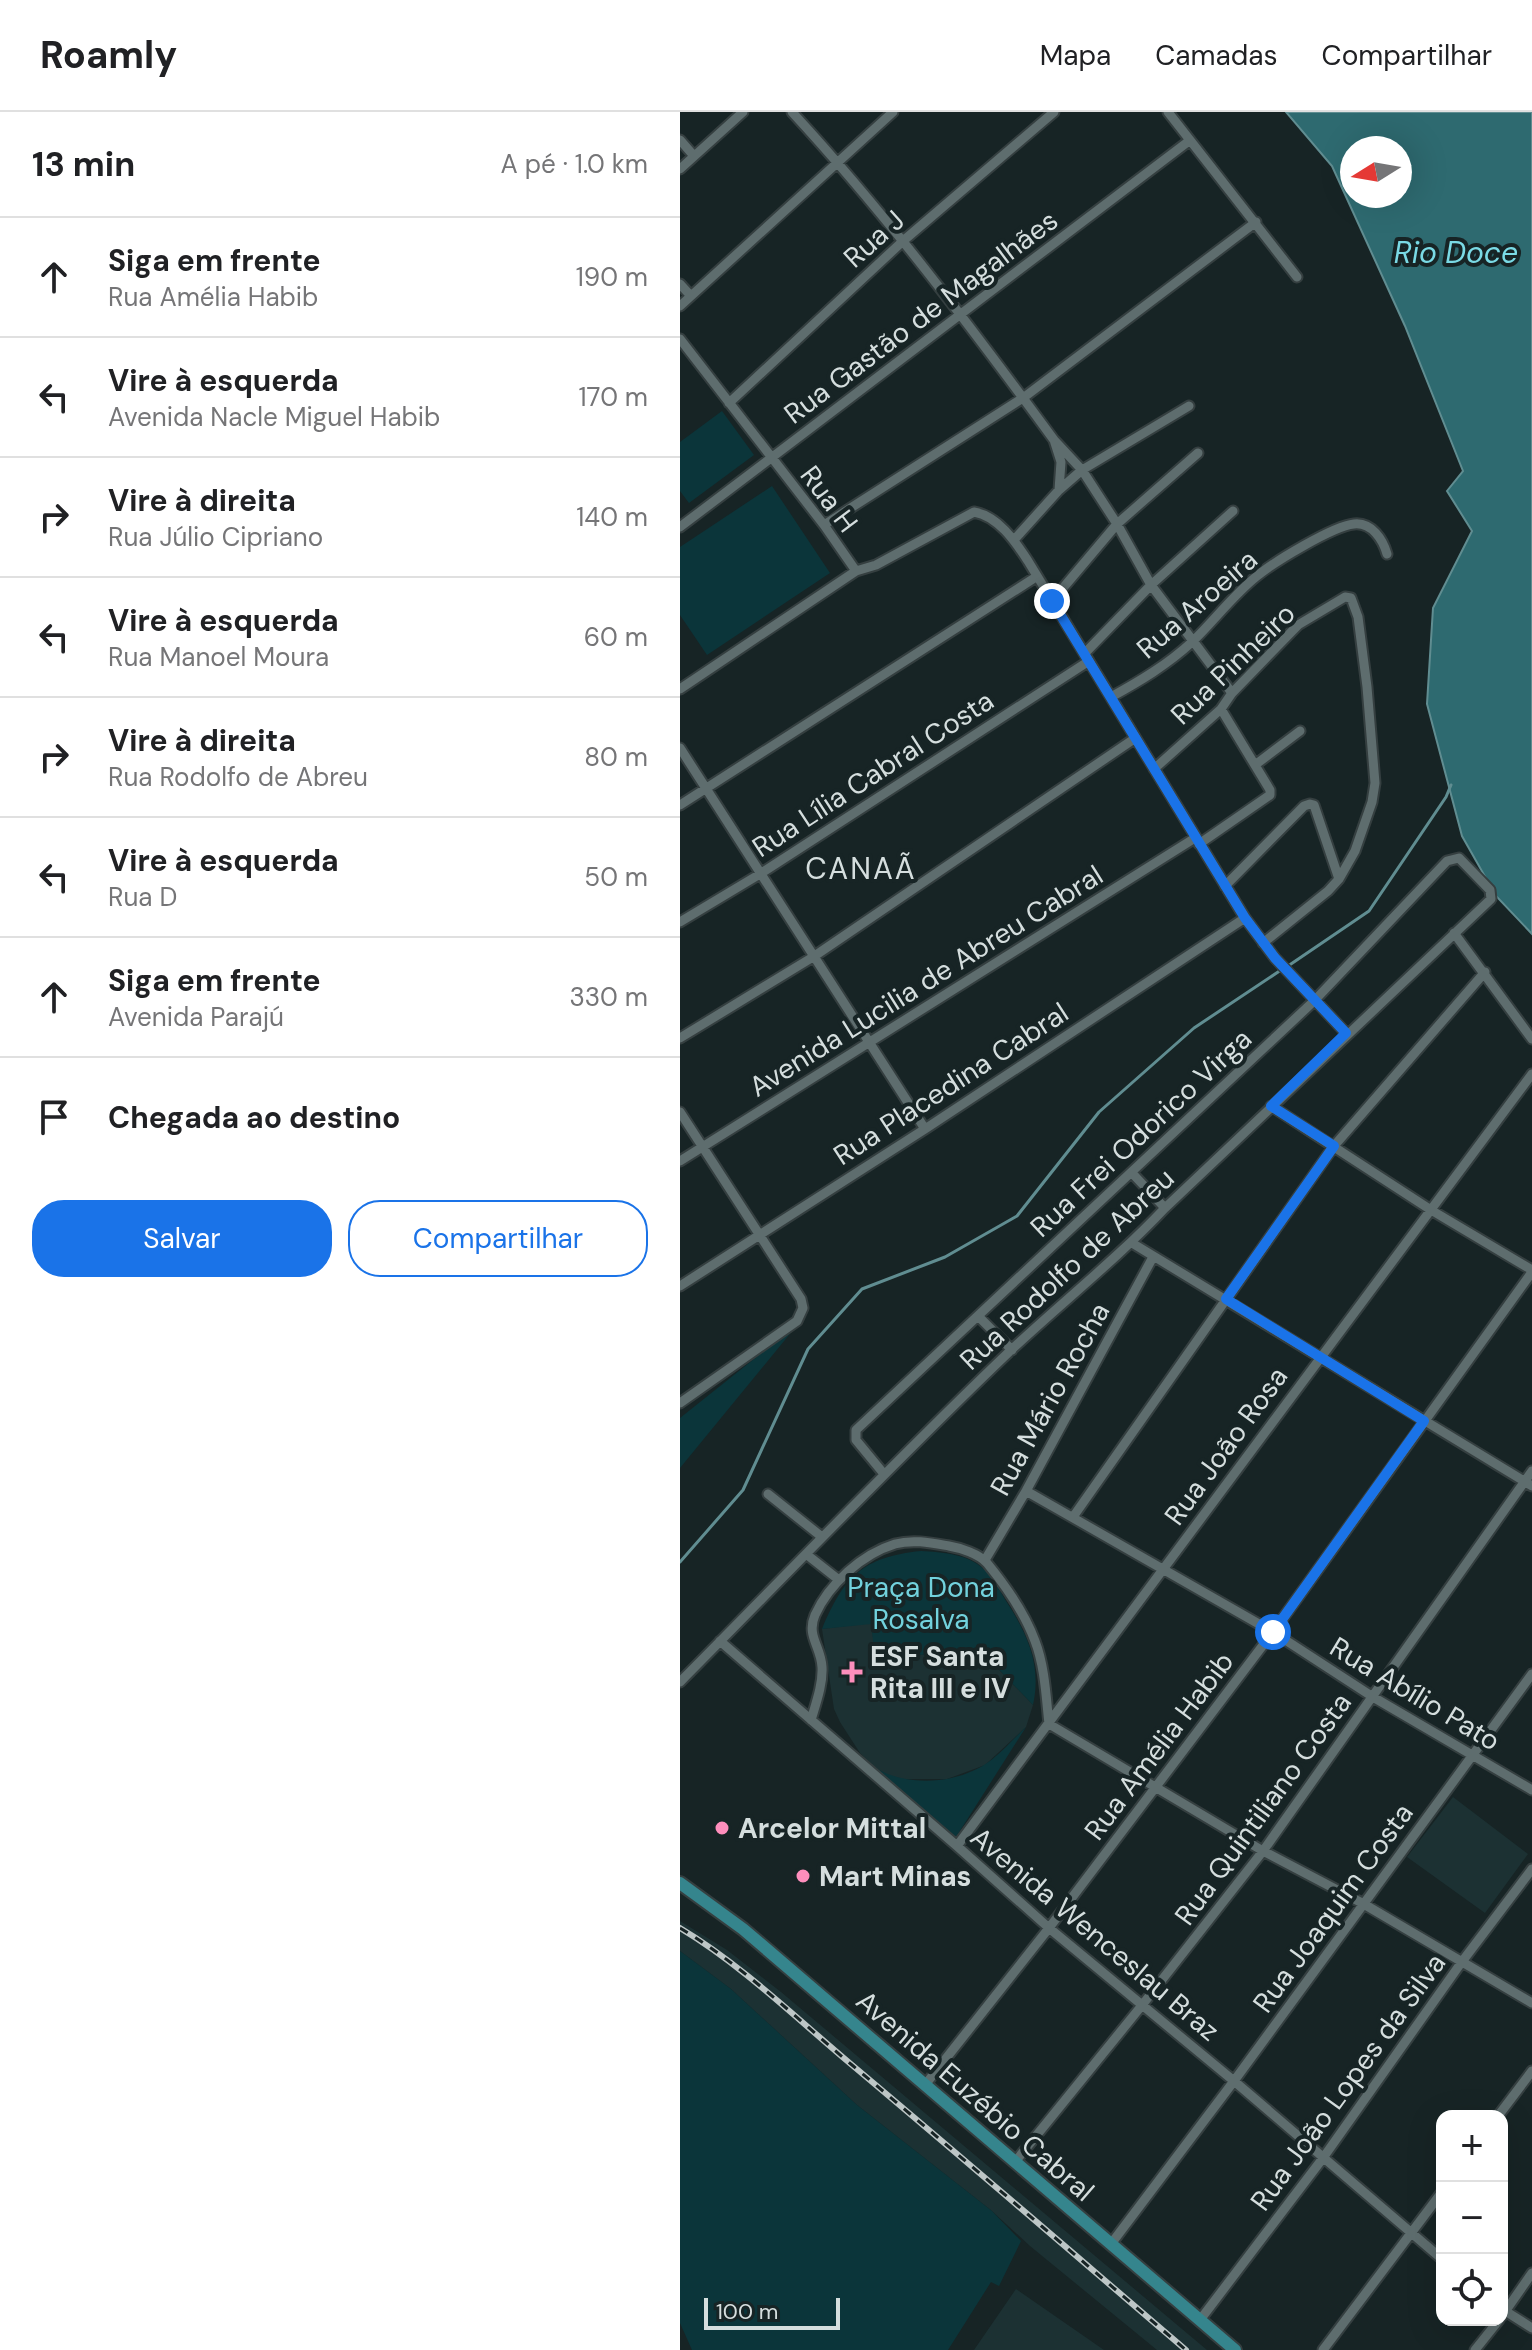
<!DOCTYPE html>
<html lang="pt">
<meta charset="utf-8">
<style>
body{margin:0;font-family:"DM Sans",sans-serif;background:#f6f6f6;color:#202124}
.controls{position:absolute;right:24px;bottom:24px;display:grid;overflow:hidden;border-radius:16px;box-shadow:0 8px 32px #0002}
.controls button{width:72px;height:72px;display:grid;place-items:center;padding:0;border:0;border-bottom:2px solid #e0e0e0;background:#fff;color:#202124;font:40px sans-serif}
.compass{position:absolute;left:660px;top:24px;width:72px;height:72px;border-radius:50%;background:#fff;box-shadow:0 8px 32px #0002;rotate:259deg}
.scale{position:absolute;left:24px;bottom:20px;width:136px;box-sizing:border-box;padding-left:8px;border:4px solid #d5dede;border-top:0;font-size:22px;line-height:28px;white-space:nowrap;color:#d5dede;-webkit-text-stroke:6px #172425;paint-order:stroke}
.stop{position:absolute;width:24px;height:24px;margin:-18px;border:6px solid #1a73e8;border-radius:50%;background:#fff}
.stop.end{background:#1a73e8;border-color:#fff;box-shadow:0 2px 8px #0008}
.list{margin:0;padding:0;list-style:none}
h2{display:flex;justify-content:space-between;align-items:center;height:104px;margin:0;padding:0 32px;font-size:34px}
h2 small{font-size:26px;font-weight:400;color:#757577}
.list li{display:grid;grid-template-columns:52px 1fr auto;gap:24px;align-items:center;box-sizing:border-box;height:120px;padding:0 32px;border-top:2px solid #e0e0e0}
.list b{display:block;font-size:30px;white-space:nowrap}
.list p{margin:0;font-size:26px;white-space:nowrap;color:#757577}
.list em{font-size:26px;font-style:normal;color:#757577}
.actions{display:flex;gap:16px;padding:24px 32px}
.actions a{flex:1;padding:18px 0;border:2px solid #1a73e8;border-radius:32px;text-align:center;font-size:28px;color:#1a73e8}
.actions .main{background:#1a73e8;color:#fff}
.icon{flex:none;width:44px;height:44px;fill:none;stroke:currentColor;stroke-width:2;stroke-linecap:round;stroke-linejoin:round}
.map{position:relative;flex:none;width:852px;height:2238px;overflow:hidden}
header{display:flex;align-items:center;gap:48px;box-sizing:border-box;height:112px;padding:0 40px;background:#fff;border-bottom:2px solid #e0e0e0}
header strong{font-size:38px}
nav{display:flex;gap:44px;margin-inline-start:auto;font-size:28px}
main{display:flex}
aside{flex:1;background:#fff}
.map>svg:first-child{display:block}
.built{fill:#1c3133}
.green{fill:#0b353a}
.water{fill:#2e6a70;stroke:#608d91;stroke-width:2;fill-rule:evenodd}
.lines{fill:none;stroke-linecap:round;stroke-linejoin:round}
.stream{stroke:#608d91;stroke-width:3}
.minor-casing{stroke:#353f40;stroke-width:13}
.major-casing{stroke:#353f40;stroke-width:16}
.minor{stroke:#5e6d6e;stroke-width:9}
.major{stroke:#35858d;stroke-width:12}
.rail-casing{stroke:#bdc6c6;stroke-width:6}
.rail{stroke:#172425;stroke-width:3;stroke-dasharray:9;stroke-linecap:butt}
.route{stroke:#1a73e8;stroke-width:10}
.poi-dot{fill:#fe8ebc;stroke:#172425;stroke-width:3}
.labels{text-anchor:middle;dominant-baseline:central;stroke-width:8;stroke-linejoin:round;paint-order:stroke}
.street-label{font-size:28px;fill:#d5dede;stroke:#172425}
.park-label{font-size:28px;fill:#72d2dd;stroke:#172425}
.poi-label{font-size:28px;font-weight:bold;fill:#d5dede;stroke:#172425;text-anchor:start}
.water-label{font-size:30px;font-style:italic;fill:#7adae5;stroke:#172425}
.neighbourhood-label{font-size:30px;letter-spacing:2px;fill:#d5dede;stroke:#172425}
</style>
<header>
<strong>Roamly</strong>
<nav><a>Mapa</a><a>Camadas</a><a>Compartilhar</a></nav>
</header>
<main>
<aside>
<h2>13 min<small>A pé · 1.0 km</small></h2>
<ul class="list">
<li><svg class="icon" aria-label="ahead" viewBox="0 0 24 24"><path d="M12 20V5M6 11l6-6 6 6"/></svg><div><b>Siga em frente</b><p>Rua Amélia Habib</p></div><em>190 m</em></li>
<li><svg class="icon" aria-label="left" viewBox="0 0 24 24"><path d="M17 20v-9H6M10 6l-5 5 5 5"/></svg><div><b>Vire à esquerda</b><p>Avenida Nacle Miguel Habib</p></div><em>170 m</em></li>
<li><svg class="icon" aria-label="right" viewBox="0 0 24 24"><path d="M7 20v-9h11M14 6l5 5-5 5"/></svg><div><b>Vire à direita</b><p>Rua Júlio Cipriano</p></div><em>140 m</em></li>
<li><svg class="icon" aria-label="left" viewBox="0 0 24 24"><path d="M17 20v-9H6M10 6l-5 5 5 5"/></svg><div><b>Vire à esquerda</b><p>Rua Manoel Moura</p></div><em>60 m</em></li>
<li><svg class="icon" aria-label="right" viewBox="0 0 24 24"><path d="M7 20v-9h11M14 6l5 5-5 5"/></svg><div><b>Vire à direita</b><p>Rua Rodolfo de Abreu</p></div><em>80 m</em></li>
<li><svg class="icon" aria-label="left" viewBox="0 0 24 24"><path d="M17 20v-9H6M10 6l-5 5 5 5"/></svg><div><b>Vire à esquerda</b><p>Rua D</p></div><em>50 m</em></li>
<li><svg class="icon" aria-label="ahead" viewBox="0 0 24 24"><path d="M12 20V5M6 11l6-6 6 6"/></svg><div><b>Siga em frente</b><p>Avenida Parajú</p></div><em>330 m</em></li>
<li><svg class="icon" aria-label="arrive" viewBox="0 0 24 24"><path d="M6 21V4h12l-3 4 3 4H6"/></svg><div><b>Chegada ao destino</b></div></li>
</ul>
<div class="actions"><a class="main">Salvar</a><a>Compartilhar</a></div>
</aside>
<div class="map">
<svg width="852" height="2238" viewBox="0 0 852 2238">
<rect width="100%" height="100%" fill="#172425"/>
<!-- built -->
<path class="built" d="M 191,1511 L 196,1545 L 302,1540 L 353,1593 L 346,1615 L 305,1653 L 267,1667 L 214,1667 L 195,1656 L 180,1641 L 160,1610 L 154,1597 L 142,1517 Z
M 773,1685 L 848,1742 L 805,1801 L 727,1745 Z
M 0,1809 L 47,1838 L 101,1880 L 527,2238 L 477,2238 L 350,2134 L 312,2099 L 177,1993 L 51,1877 L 0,1839 Z
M 336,2177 L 424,2238 L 294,2238 Z"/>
<!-- green -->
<path class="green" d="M 42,299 L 74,343 L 9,391 L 0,379 L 0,330 Z
M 92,374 L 150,461 L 27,543 L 0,503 L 0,435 Z
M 118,1212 L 0,1356 L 0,1306 Z
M 241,1439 C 262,1440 289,1442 305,1458 C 313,1466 320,1479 326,1489 C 347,1521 362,1553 353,1593 L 302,1540 L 195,1545 L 191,1512 L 142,1517 C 164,1465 182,1445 241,1439 Z
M 346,1615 L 276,1725 L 195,1656 C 227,1674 271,1673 304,1653 C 319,1644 333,1627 346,1615 Z
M 0,1839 L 51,1877 L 177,1993 L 312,2099 L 341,2129 L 319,2174 L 311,2170 L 268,2238 L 12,2238 L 0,2211 Z"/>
<!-- water -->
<path class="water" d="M 606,0 L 852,0 L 852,822 L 816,784 L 782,724 L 747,592 L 753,496 L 792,419 L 767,379 L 783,359 L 725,214 L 652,54 ZM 672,36 L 720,36 L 720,84 L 672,84 Z"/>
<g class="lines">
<!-- stream -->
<path class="stream" d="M 608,854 L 689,799 L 766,685 L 771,673
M 0,1450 L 63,1378 L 128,1237 L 182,1177 L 265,1145 L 337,1104 L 419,1000 L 514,916 L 601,858"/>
<!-- minor casing -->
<g class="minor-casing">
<path id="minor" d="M 112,0 C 207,103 291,215 374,328 L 381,350 L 379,378
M 488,0 L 617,165
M 0,28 L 14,44
M 0,57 L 63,0
M 0,172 L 11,184
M 0,194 L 213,0
M 0,227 L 144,413 L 176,459
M 49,291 L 223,129 L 374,0
M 375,329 L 402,358 L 437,412 L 471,473 L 552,581
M 144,413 L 343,286 L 576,110
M 0,415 L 509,29
M 334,428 L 379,378 L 402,358 L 509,294
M 372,489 L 437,412 L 518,341
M 405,541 L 471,473 L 553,399
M 0,577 L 176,459 L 196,453 L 294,400 C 318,404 335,429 348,449 L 565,806 L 595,846 L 666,921
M 431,585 C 460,569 487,553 512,530 C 534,509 553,483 577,464 C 594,450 653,414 674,412 C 692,410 703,428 707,442
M 0,636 L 245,1017
M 575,653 L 620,619
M 474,657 L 541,597 L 552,581 L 618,513 L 665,485 L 671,486 L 678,505 L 687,575 L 695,671 L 692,690 L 675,739 L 659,767 L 648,779 L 583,831
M 0,693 L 356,465
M 519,732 L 590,683 L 590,678 L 541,597
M 545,774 L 624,694 L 630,692 L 634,693 L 659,767
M 0,810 L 80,762 L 409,549
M 774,821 L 852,927
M 0,926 L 133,845 L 454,627
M 591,994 L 751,1098 L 852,1158
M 0,1000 L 121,1187 L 123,1196 L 117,1209 L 0,1291
M 0,1049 L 515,726
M 452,1061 L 485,1096
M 452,1131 L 852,1374
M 0,1174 L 245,1017 L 565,806
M 298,1204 L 332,1238
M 346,1379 L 593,1520 L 693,1585 L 852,1678
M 88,1382 L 142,1425
M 393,1405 L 654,1034 L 805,860
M 126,1442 L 159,1468
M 305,1448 L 346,1379 L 473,1145
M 40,1529 L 277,1734 L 369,1816 L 554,1969 L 762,2147
M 0,1570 C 109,1460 217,1347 329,1240 C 381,1191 436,1148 485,1096 L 811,787 L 810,778 L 779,746 L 767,749 L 634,889 L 176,1318 L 176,1328 L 204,1362
M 131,1608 C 136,1591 143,1572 142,1555 C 141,1534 126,1524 135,1503 C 149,1472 182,1442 215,1432 C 233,1427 252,1431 269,1434 C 281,1436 299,1442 307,1451 C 325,1473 345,1502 355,1529 C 365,1555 366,1585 369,1612 L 583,1739 L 682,1791 L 852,1891
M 277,1734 L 852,962
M 245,1973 L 369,1816 L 593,1520 L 852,1160
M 818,2004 L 852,1959
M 335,2050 L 463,1892 L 583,1739 L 852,1359
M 431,2132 L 554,1969 L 852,1562
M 822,2197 L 852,2216
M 822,2204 L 852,2161
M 520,2208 L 643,2046 L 781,1851 L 852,1757
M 643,2238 L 762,2080
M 795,2238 L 819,2208"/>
</g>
<!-- major casing -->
<g class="major-casing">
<path id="major" d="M 0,1771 L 63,1817 L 555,2238"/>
</g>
<!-- minor -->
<use href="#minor" class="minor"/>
<!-- major -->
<use href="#major" class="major"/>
<!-- rail casing -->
<g class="rail-casing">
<path id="rail" d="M 0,1816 C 62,1853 116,1906 172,1953 C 284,2047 395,2143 506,2238"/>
</g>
<!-- rail -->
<use href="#rail" class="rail"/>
</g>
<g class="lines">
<!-- route -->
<path class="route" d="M 372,489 L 565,806 L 595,846 L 666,921 L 591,994 L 654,1034 L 546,1187 L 744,1309 L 593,1520"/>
</g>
<!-- markers -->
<g class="poi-dot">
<path d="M168 1548h8v8h8v8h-8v8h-8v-8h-8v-8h8z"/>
<circle cx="42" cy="1716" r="8"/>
<circle cx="123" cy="1764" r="8"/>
</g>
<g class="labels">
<!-- street labels -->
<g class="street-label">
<text transform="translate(194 127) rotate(-42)">Rua J</text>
<text transform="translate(241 205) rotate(-37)">Rua Gastão de Magalhães</text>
<text transform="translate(149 387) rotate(53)">Rua H</text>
<text transform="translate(517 492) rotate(-41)">Rua Aroeira</text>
<text transform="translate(553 552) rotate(-44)">Rua Pinheiro</text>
<text transform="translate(193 662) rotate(-33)">Rua Lília Cabral Costa</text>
<text transform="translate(246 869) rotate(-32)">Avenida Lucilia de Abreu Cabral</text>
<text transform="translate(271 972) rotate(-33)">Rua Placedina Cabral</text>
<text transform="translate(461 1021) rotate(-43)">Rua Frei Odorico Virga</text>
<text transform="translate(387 1157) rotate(-43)">Rua Rodolfo de Abreu</text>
<text transform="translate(370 1287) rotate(-61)">Rua Mário Rocha</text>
<text transform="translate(546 1334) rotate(-54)">Rua João Rosa</text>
<text transform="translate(735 1582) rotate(31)">Rua Abílio Pato</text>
<text transform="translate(479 1634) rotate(-53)">Rua Amélia Habib</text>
<text transform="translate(583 1697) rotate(-54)">Rua Quintiliano Costa</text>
<text transform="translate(653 1796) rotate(-54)">Rua Joaquim Costa</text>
<text transform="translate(415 1822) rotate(40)">Avenida Wenceslau Braz</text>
<text transform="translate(668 1970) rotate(-54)">Rua João Lopes da Silva</text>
<text transform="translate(295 1984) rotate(41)">Avenida Euzébio Cabral</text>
</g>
<!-- park labels -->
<g class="park-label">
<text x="241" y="1475">Praça Dona<tspan x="241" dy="32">Rosalva</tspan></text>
</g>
<!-- poi labels -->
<g class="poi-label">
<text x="190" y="1544">ESF Santa<tspan x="190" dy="32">Rita III e IV</tspan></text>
<text x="58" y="1716">Arcelor Mittal</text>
<text x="139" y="1764">Mart Minas</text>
</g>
<!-- water labels -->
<g class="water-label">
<text x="776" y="140">Rio Doce</text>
</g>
<!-- neighbourhood labels -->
<g class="neighbourhood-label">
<text x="181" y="756">CANAÃ</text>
</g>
</g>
</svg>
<div class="controls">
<button>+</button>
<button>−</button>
<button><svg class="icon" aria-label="locate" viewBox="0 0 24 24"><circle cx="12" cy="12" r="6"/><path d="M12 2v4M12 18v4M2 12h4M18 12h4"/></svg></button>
</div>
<svg class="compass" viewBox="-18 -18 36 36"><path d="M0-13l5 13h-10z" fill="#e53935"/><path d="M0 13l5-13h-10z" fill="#757577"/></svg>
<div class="scale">100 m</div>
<div class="stop" style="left:593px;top:1520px"></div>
<div class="stop end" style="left:372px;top:489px"></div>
</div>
</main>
